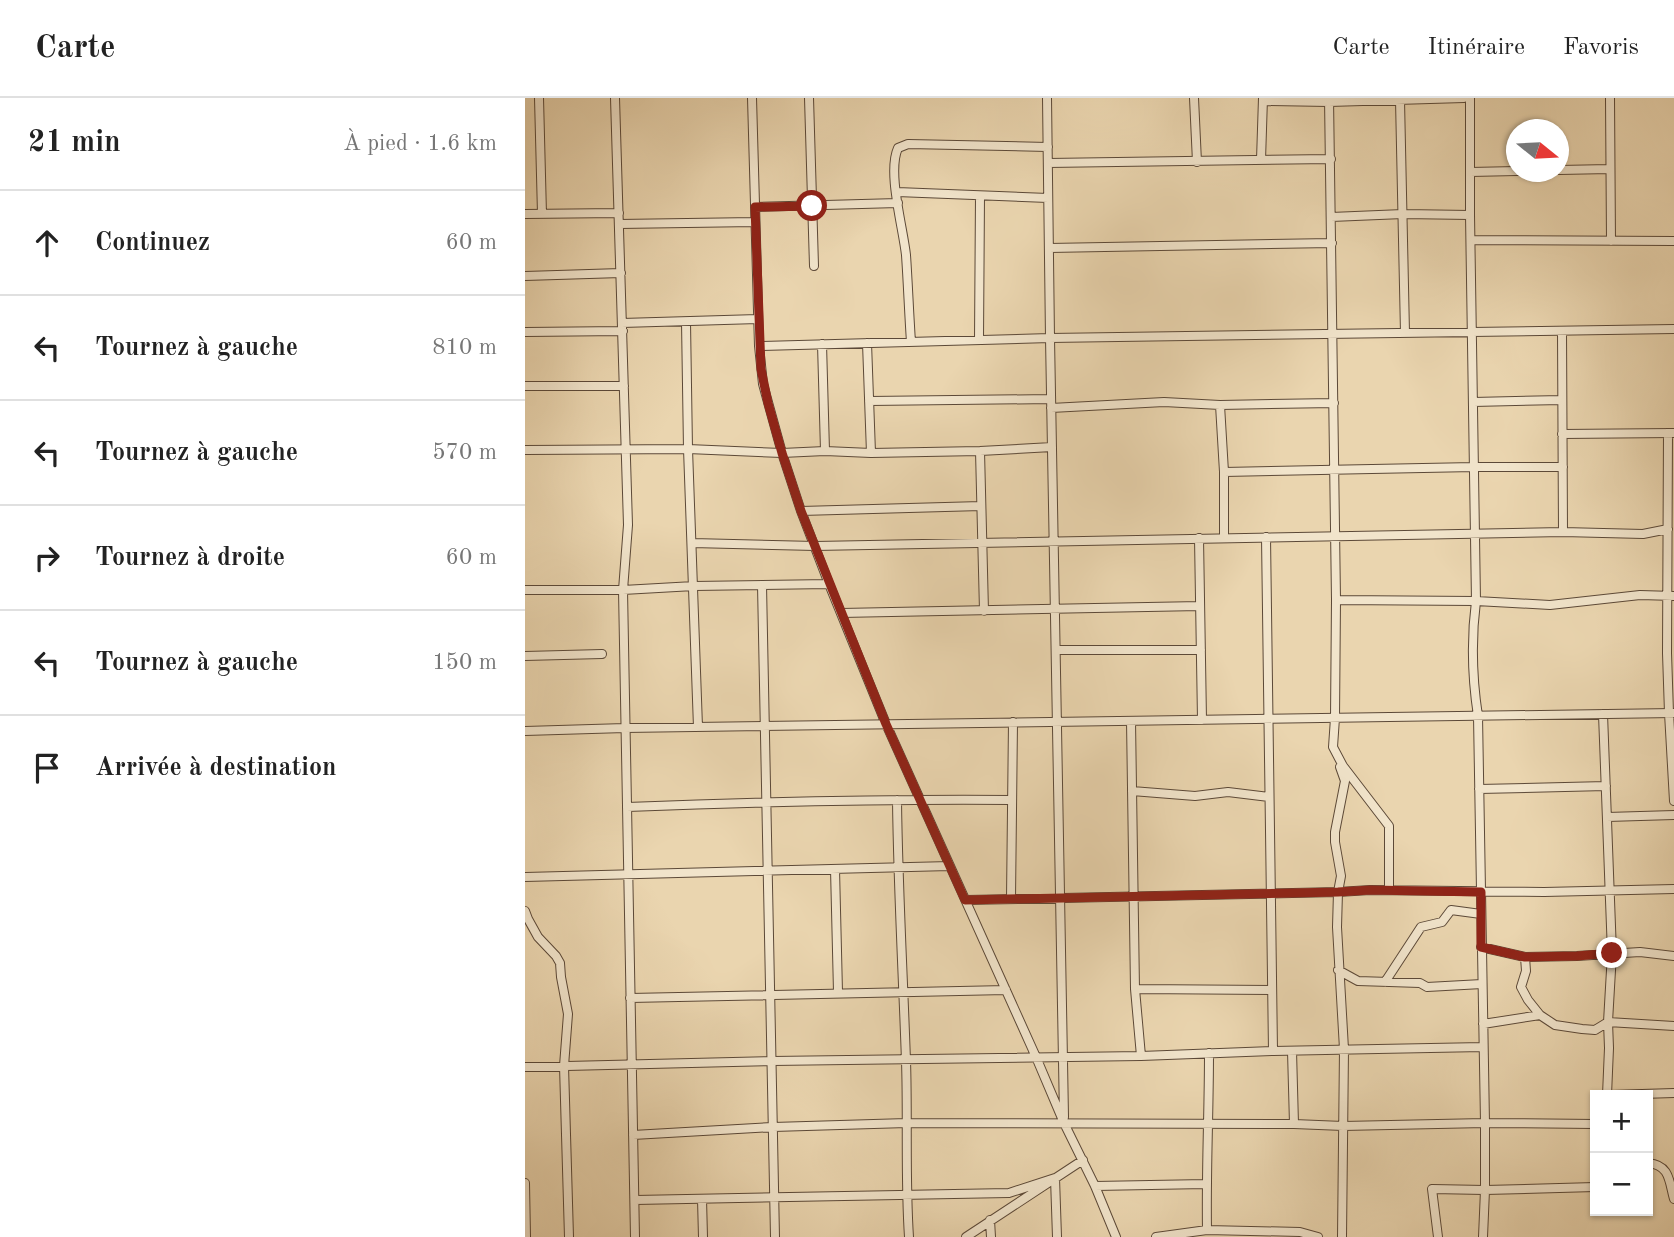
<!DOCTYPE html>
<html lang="fr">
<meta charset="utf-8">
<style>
body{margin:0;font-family:"Old Standard TT",serif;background:#f6f6f6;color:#222}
.controls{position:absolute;right:21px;bottom:21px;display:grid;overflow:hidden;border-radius:0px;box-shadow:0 2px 5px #0004}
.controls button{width:63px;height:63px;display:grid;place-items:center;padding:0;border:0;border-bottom:2px solid #e0e0e0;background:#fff;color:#222;font:35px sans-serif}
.compass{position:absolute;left:981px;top:21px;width:63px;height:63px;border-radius:50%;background:#fff;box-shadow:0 2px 5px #0004;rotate:108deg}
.stop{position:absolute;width:21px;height:21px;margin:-16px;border:5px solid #8f2418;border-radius:50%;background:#fff}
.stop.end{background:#8f2418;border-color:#fff;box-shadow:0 2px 7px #0008}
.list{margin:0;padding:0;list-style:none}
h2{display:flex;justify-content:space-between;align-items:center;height:91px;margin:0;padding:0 28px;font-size:30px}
h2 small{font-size:23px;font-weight:400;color:#767676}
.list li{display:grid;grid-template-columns:46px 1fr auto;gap:21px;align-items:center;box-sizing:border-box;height:105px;padding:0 28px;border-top:2px solid #e0e0e0}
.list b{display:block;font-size:26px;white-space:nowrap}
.list em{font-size:23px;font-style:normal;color:#767676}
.icon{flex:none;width:38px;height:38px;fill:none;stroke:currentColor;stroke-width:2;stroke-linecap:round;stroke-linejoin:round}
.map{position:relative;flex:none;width:1149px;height:1139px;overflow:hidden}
header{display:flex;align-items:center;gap:42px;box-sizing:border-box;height:98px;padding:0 35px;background:#fff;border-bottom:2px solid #e0e0e0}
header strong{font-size:33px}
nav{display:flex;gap:38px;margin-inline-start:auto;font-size:24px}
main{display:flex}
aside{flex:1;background:#fff}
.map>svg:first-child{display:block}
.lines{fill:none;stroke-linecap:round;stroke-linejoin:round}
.minor-casing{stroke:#5c4938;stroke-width:10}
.minor{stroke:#f1e4cb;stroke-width:8}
.route{stroke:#8f2418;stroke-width:9}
</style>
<header>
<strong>Carte</strong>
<nav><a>Carte</a><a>Itinéraire</a><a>Favoris</a></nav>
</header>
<main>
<aside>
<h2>21 min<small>À pied · 1.6 km</small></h2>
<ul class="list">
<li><svg class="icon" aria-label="ahead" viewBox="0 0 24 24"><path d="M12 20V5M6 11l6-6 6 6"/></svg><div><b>Continuez</b></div><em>60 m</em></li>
<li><svg class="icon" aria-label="left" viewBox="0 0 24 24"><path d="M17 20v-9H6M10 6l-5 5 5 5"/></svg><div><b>Tournez à gauche</b></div><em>810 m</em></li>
<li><svg class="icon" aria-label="left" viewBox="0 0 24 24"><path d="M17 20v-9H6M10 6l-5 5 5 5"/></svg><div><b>Tournez à gauche</b></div><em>570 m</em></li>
<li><svg class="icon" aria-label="right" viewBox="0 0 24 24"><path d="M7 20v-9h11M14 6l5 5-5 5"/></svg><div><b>Tournez à droite</b></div><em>60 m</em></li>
<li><svg class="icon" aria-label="left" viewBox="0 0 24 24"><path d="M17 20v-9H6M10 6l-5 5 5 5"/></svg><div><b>Tournez à gauche</b></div><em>150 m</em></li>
<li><svg class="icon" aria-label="arrive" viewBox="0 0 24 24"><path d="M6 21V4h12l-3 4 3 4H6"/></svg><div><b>Arrivée à destination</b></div></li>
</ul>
</aside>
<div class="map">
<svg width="1149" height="1139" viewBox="0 0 1149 1139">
<rect width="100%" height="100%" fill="#ead5af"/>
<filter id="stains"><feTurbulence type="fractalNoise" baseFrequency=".00286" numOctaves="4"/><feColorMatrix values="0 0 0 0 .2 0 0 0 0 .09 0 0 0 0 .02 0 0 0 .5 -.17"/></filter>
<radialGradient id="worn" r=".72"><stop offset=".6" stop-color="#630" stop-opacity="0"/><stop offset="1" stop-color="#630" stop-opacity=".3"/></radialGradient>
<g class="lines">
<!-- minor casing -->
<g class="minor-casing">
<path id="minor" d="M 14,0 L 17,116
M 90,0 L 103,427 L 98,492 L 110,1139
M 227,0 L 234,248 L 238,286 L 257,355 L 276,413 L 304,486 L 361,626 L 511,959 L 539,1025 L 570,1088 L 591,1139
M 284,0 L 289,168
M 522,0 L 525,240 L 539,1019
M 669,0 L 672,64
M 804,0 L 811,502 L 810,620 L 808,649 L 818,668 L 864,728 L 864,792
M 945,0 L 945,117 L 951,503 C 946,542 947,579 953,618 L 960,1025 L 960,1092 L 958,1139
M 1085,0 L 1086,143
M 875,2 L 880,235
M 738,3 L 804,4 L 939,0
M 736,62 L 738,0
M 523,65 L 806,61
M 1034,72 L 1085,71
M 945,74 L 992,73
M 372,94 L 523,100
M 230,109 L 373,105
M 0,116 L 94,115
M 806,119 L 878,116 L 945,117
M 94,126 L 230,124
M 946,142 L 1149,143
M 524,150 L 807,145
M 0,178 L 96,175
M 161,224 L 163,351 L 173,629
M 97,225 L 233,221
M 1037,233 L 1038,434
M 0,234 L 98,233
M 454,242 L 455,98
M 386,244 C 384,215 383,186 381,157 C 378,129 362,74 373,50 L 383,46 L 523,49
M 342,245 L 346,355
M 297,246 L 300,353
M 234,248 L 525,240 L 1149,231
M 0,288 L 99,288
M 344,303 L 526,301
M 948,304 L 1037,302
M 695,307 L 699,374 L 699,440
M 526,310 L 639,304 L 695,307 L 809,305
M 1143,335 L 1142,555 L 1144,615 L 1149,703
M 1037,336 L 1149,335
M 0,352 L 163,351 L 257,355 L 300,353 L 346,355 L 455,353 L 527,349
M 455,353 L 459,513
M 699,374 L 949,369 L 1038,369
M 276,413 L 456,408
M 741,439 L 748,953
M 674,440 L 677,622
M 167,445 L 290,448 L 1038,434 L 1118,436 L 1143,431
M 237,487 L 250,1139
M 0,492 L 98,492 L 169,488 L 304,486
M 811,502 L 951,503 L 1025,507 L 1115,497 L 1149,498
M 316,515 L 675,508
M 531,552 L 676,552
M 0,558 L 77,556
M 1078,616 L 1087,855 L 1083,924 L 1084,950 L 1082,997
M 606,623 L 610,891 L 616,958
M 0,633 L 100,630 L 1149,615
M 815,669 L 820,683 L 810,734 L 810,744 L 816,778 L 813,794 L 812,829 L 819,951 L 817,1139
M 954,691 L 1081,688
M 607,693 L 670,698 L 703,694 L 744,699
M 372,702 C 373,789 378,876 381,963 C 383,1022 380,1080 384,1139
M 102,709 C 230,704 359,701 487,702
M 1082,719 L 1149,717
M 310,771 L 313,894
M 0,779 L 425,768
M 486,800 L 488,624
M 441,802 L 813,794 L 845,792 L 1019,794 L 1149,791
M 0,813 L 3,821 L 13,839 L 31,858 L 35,865 L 36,879 L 43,916 L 39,968 L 44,1139
M 956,849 L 1000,859 L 1052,858 L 1115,854 L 1149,858
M 1000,859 L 1001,873 L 996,889 L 1003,902 L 1015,917
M 813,872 L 833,883 L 895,885 L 902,889 L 957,886
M 860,884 L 896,829 L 917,824 L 926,812 L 956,816
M 610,891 L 747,892
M 105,900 L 481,892
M 958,926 L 1015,917 L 1030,927 L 1057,931 L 1070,932 L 1083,924 L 1149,928
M 767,953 L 769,1026
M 0,969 L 247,963 L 616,958 L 748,953 L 958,949
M 1085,997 L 1149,995
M 108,1037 L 248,1029 L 382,1025 L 769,1026 L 818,1028 L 960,1025 L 1070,1026
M 1123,1065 C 1145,1067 1144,1083 1149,1101
M 0,1085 L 1,1139
M 570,1088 L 681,1086
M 177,1101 L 178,1139
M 110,1102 L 484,1095 L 530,1080 L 532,1139
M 465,1122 L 466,1139
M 682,1132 C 681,1073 684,1014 684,955
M 441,1139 L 558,1062
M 631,1139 L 682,1132 L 775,1134 L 793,1139
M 913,1139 L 907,1091 L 960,1092 L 1070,1089"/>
</g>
<!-- minor -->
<use href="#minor" class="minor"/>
</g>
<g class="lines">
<!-- route -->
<path class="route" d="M 287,108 L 230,109 L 236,271 L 243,305 L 257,355 L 276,413 L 361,626 L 440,802 L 813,794 L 845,792 L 956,794 L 956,849 L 1000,859 L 1052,858 L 1087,855"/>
</g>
<rect width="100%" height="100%" filter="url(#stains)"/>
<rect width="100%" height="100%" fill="url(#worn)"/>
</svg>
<div class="controls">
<button>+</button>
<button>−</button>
</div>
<svg class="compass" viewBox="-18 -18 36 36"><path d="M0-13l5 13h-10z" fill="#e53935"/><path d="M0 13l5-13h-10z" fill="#767676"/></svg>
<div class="stop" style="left:287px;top:108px"></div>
<div class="stop end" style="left:1087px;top:855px"></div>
</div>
</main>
